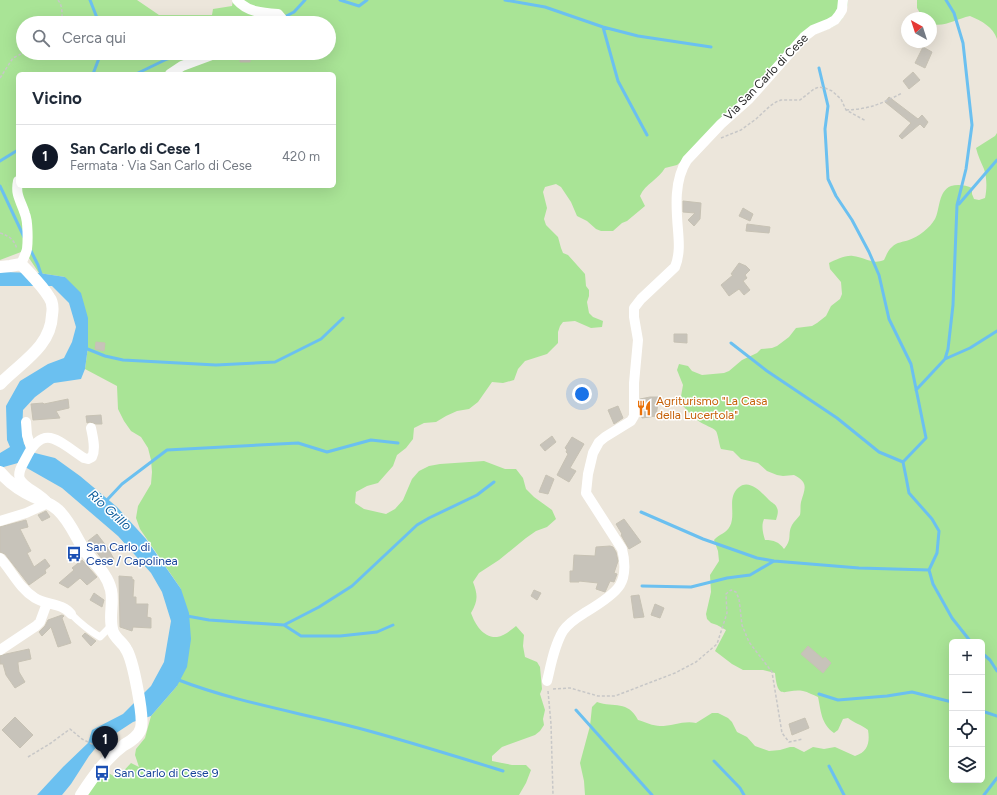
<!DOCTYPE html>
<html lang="it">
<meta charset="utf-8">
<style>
body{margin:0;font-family:Figtree,sans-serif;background:#f2f2f3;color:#1f2937}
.controls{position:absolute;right:12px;bottom:12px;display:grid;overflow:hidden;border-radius:6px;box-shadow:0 4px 16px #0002}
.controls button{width:36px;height:36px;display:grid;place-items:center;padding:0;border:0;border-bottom:1px solid #e0e1e3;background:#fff;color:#1f2937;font:20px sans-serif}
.compass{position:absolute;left:901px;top:12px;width:36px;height:36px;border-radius:50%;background:#fff;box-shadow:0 4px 16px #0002;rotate:321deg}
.you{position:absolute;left:582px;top:394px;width:14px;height:14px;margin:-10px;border:3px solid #fff;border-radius:50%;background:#1a73e8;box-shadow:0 0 0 6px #1a73e833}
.badge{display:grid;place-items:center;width:26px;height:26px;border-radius:50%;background:#111827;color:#fff;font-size:13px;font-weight:700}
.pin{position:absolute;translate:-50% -33px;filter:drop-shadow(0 1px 2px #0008)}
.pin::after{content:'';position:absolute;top:21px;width:14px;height:12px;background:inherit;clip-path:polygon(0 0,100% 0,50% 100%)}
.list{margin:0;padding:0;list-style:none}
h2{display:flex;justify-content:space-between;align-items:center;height:52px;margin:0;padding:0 16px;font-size:17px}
h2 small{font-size:13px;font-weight:400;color:#747a83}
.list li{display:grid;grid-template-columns:26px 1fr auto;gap:12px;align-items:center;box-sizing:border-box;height:64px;padding:0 16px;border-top:1px solid #e0e1e3}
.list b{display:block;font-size:15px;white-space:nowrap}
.list p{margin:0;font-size:13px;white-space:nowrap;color:#747a83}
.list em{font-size:13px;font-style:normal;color:#747a83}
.icon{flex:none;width:22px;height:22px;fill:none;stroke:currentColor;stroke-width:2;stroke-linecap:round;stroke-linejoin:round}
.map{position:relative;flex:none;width:997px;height:795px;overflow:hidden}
.search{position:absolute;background:#fff;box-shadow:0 4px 16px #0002;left:16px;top:16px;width:320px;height:44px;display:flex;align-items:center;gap:10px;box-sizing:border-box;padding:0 14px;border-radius:22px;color:#747a83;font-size:15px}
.panel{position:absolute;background:#fff;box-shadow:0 4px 16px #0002;left:16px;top:72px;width:320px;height:116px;border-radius:6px}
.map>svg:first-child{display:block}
.green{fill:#a9e496;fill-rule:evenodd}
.water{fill:#6bc0f0}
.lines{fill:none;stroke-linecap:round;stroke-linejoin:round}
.stream{stroke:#6bc0f0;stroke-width:3}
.building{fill:#c7c3ba;stroke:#c7c2b4}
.path{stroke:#c7c7c7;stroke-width:1.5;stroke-dasharray:3 2;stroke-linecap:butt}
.pedestrian{stroke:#fff;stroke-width:7}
.minor{stroke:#fff;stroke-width:10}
.tertiary{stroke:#fff;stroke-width:12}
.labels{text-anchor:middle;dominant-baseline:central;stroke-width:3;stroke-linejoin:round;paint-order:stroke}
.street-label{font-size:12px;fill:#292929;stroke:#fff}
.food-label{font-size:12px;fill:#c56008;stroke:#fff;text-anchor:start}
.transit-label{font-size:12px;fill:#164399;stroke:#fff;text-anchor:start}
.water-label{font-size:13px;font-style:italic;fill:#0b5c9b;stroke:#fff}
</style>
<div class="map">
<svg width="997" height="795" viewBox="0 0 997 795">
<rect width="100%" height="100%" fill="#ece6db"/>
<!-- green -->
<path class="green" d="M 0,0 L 137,0 L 159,15 L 212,15 L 213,9 L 232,6 L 233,0 L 848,0 C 846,26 832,27 810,36 L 684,159 L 677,165 L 665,168 C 659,179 645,184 640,196 L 645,206 L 627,221 L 622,223 L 613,231 L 601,231 L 596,229 L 587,221 L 577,216 L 571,202 L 561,187 L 556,184 L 545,187 L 543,192 L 547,208 L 544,219 L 546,225 L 558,237 L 561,248 L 563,253 L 568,255 L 585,274 L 586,286 L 589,290 L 589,296 L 587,302 L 589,313 L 593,317 L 603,321 L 602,327 L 591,328 L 575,321 L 563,322 L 560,326 L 558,332 L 558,343 L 547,354 L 525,361 L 518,369 L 514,380 L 503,383 L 492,382 L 478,402 L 469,409 L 457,411 L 446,416 L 436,422 L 424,423 L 414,428 L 413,439 L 406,448 L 397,455 L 393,466 L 378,483 L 367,486 L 356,492 L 355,503 L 364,509 L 386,514 L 395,509 L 403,500 L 412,479 L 419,471 L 429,466 L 440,464 L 484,461 L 505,469 L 516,469 L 523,478 L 526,489 L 534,497 L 552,510 L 556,519 L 547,527 L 536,531 L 526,538 L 499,560 L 479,573 L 473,582 C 478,595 478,601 471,613 C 475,624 483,638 497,637 C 504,636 511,630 516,626 L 524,635 L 523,646 L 525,657 L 537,662 L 540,667 L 542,689 L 540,694 L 545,710 L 543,719 L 544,725 L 540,731 L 535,735 L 502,747 L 492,756 L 492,761 L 512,765 L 526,765 L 531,770 L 526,783 L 519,795 L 85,795 L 105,771 L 117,778 L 131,763 L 139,767 L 135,755 L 136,749 L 145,738 L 151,716 L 177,686 L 181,589 L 140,529 L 136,518 L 138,506 L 151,484 L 152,472 L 151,460 L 148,448 L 141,437 L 131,431 L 124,421 L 118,409 L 117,386 L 85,369 L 88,347 L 65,277 L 39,273 L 23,249 L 21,252 L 0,260 ZM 23,23 L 329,23 L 329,53 L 23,53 ZM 18,74 L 334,74 L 334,186 L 18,186 Z
M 917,0 L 997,0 L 997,39 C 993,27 982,21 970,16 C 956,19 946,27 931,24 L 931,18 L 923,18 L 917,8 Z
M 997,133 L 997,795 L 585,795 L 584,781 L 580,763 L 590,726 L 592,707 L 597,702 C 614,708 628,700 638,720 C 645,722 653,726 660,726 C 672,726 685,720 696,723 L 712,713 L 718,713 L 728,718 L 732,722 L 737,732 L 747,737 L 755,746 L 769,751 L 780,750 L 790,747 L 794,747 L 804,752 L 813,747 L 824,749 L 835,747 L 855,756 C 868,752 870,742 868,730 C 862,725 854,723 848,718 L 843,719 L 838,730 L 834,733 C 821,724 821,711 818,697 C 813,695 808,692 803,691 C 785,688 778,703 775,673 L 763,670 L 743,670 L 732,664 L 715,651 L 726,630 L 717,625 L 711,623 L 707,619 L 706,614 L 711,592 L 710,575 L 719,561 L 718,551 L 714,540 C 719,534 727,533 730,526 C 736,514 727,498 738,488 C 749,478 761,492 769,500 C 772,503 776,504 777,508 C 779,512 777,516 776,520 L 764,519 C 761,526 763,533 765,540 C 774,540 779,542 784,549 C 793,539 787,534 792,525 C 794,521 798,518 800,515 C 801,510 800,506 801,502 C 805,488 809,483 794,475 L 783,476 L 777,475 L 767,471 L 758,463 L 741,459 L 733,451 L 721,449 C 719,444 718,434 716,431 C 712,427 704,425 700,422 C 692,417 686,409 680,402 L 683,385 L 677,370 L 679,364 L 688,366 L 692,371 L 702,375 L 724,373 L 729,371 L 742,360 L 757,353 L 761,349 L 772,348 L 777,346 L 789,337 L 796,328 L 812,326 L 817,323 L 826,316 L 831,306 L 840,299 L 842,294 L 841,282 L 830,269 L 829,263 C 836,260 845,255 853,256 C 864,257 872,265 884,260 C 886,256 888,250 892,247 C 897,242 903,242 909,240 C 918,237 930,228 935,219 C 940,210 938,191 951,186 C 957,184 966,185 972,188 L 972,194 L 974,199 L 979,200 L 985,198 C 987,189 987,178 984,169 C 981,162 978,156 976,148 L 995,136 ZM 952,642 L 982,642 L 982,780 L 952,780 Z"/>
<!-- water -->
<path class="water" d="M 0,272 L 39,273 L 65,277 L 81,293 L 88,318 L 88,347 L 85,369 L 81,379 L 54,383 L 35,397 L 23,410 L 22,434 L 24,444 L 35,453 L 55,458 L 80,476 L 117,507 L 146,539 L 181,589 L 189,613 L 191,639 L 187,667 L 177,686 L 151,716 L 133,722 L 98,745 L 89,756 L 71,784 L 62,795 L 37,795 L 63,767 L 88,743 L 92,730 L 123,714 L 151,686 L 164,662 L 171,621 L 162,592 L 151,573 L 118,536 L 62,488 L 18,463 L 0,468 L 0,453 L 10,447 L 7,440 L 6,406 L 20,381 L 48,364 L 64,358 L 72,342 L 76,327 L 69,303 L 52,286 L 0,286 Z"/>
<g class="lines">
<!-- stream -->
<path class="stream" d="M 90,0 L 99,23
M 340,0 L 359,6 L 367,0
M 505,0 L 545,7 L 603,27 L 638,36 L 711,47
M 273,23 L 294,12 L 305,0
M 603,27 L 618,81 L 647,135
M 819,68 L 828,106 L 825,129 L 828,179 L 836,196 L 852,220 L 869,252 L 879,275 L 889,319 L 911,364 L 926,438 L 903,462 L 906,477 L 909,493 L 932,519 L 939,531 L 937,553 L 929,570 L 933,584 L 952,618 L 971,642
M 93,74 L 101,53
M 136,74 L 167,59 L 187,53
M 0,161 L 18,150
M 0,186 L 24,237
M 959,204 L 997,160
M 30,249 L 38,265 L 42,277
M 731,343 L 767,371 L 837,418 L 879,452 L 903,462
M 85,348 L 105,356 L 123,360 L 216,365 L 275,362 L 321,339 L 343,318
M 945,359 L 948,349 L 953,305 L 957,205 L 966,169 L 972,125 L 963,43 L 954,13 L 946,0
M 916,390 L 945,359 L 970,348 L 997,331
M 106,501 L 122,484 L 167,450 L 298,443 L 327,452 L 371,440 L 398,443
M 641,512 L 703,539 L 757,558 L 774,561 L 859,568 L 929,570
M 642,586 L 691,587 L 727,578 L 750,575 L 774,561
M 187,616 L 209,620 L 284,625 L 319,607 L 352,586 L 417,525 L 429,518 L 477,495 L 494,482
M 284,625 L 301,636 L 340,636 L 377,632 L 393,625
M 982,653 L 990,660 L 997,671
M 176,679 C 235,702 297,712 358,728 C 407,741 455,756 503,771
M 819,694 L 838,700 L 887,696 L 912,692 L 952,702
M 576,710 L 652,795
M 982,711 L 997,716
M 714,761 L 740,788 L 744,795
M 829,766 L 844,795
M 984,795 L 997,778"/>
</g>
<!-- building -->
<path class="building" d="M 923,47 L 932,52 L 925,68 L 915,63 Z
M 241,53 L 250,53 L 250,62 L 240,62 Z
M 913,72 L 920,80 L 909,89 L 903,81 Z
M 889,97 L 918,119 L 922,115 L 928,122 L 924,128 L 920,124 L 902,139 L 899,136 L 911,123 L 885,102 Z
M 683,201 L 701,203 L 700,219 L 694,226 L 688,220 L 695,213 L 683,212 Z
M 743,208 L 753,214 L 750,221 L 739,216 Z
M 747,224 L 770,227 L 769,233 L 746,231 Z
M 739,263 L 746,266 L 750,270 L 745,275 L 747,278 L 743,281 L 750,290 L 744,295 L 739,289 L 729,296 L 721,285 L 733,275 L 731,274 Z
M 674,334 L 687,334 L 687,343 L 674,342 Z
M 96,342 L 105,343 L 104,351 L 95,349 Z
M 650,397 L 659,397 L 656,416 L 642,418 L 640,399 Z
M 68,399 L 69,408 L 56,411 L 60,418 L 33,420 L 31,404 L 43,403 L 44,404 Z
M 618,406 L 623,418 L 614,424 L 608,410 Z
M 101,415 L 102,424 L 96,424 L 90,422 L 87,423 L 86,416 Z
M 552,436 L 556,442 L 545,451 L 540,445 Z
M 572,437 L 584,444 L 570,468 L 576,471 L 569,482 L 557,475 L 568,454 L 566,452 L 567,450 L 565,448 Z
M 546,475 L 554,479 L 548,494 L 539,492 Z
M 46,511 L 50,517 L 42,521 L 38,515 Z
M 624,519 L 641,542 L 629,549 L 621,535 L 622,534 L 616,524 Z
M 26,520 L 28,527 L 20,529 L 31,551 L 27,553 L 34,567 L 45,559 L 50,566 L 45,570 L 46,573 L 29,585 L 5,554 L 0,552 L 0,527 Z
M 97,534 L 107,547 L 114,559 L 106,564 L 88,541 Z
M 610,546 L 613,547 L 616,552 L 618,561 L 614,573 L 617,574 L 614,582 L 610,581 L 606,590 L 605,592 L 596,589 L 598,583 L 579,581 L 579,582 L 570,582 L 570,571 L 573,571 L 574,555 L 595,556 L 596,547 Z
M 82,560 L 97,577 L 87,585 L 80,578 L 68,588 L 59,583 L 74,570 L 72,568 Z
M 119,576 L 132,577 L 132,579 L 134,580 L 133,597 L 136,597 L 136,604 L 148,604 L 147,617 L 151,618 L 151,628 L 133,627 L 132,631 L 120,627 Z
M 534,590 L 541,593 L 537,600 L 531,596 Z
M 94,593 L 104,600 L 102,607 L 90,600 Z
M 639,595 L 644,617 L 634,618 L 631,596 Z
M 655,604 L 664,608 L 660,618 L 651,615 Z
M 62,615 L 64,616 L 62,618 L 71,643 L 58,647 L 51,627 L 42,636 L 39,632 L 45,626 L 48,620 Z
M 85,633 L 96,641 L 91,646 L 82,636 Z
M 808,646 L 823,659 L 825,657 L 831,663 L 823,673 L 801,654 Z
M 29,649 L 31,659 L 18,662 L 18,664 L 19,672 L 25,682 L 15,688 L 6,675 L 3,664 L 0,664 L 0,656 L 6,654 Z
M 15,717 L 33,735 L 20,748 L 2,730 Z
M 805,718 L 809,728 L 792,735 L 789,724 Z"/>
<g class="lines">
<!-- path -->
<path class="path" d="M 58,0 C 63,6 62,15 62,23
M 0,78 L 13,58 L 23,53
M 846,110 C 870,109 881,104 902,93
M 721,138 L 741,130 L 756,119 L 770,106 L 776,102 L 781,100 L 800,100 L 814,89 L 819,87 L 825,88 L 832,91 L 841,99 L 846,110 L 866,121
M 0,233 C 9,236 14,239 17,249
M 553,689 L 570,688 L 598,696 L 615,696 L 675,673 L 696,662 L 717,644 L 727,613 L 726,594 L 731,590 L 736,592 L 739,599 L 742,625 L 749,642 L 772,672 L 782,733 L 789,742 L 803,739
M 548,691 L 551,724 L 553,795
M 28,757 L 51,743 L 70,729 L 82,739 L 100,748 L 101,752"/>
<!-- pedestrian -->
<path class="pedestrian" d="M 71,614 C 79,622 90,631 100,637 L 112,625"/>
<!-- minor -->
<path class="minor" d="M 237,0 C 247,12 263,13 278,14 L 283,20 L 283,23
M 170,74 L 182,66 L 217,53
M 18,181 C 15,195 21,201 25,214 C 28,221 28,241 27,249 C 26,254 23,259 21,264
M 26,422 L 27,435 L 31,448
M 0,521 L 26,513 L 48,503 C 41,493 24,488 20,479 C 17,472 23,464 26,458 C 44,422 59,442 84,458 L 88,459 L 92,457 C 96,449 93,438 91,428
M 73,557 L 84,549
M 0,558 C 12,571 19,588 35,598 C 46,605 63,603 71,614
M 0,650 L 36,626 L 40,622 L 47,603
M 547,681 C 551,665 554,646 563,631 C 569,622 578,617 586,612 C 596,606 614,595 620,585 C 626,575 625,560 622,549 L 586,493 L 588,474 L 593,453 L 599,442 L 605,437 L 631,421 L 634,416 L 634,383 L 638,340 L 634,317 L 634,308 L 641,299 L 675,267 C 680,255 679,242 678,230 C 676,207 674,180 687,160 L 721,124 L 749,99 L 804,37 L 813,30 L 828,24 L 835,20 L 839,15 L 842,10 L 843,0"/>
<!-- tertiary -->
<path class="tertiary" d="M 0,267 L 10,266 L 21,264 C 30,274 42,285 49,297 C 53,302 53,309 52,315 C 51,347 20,363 0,384
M 0,472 C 9,483 21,491 34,497 C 42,501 51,503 58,510 C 69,520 75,535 83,548 C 92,562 107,572 111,590 C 114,604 108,619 113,632 C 116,639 123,643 126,649 C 133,659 144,717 141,728 C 139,736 131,741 124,745 C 106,758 93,777 81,795"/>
</g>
<!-- icons -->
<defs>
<g id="restaurant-bare" transform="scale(1.2)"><path d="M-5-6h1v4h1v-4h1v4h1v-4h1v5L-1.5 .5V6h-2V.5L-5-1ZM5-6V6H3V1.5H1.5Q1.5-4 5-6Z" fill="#e8710a" stroke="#fff" stroke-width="2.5" paint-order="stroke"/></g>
<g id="bus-bare" transform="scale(1.2)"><path d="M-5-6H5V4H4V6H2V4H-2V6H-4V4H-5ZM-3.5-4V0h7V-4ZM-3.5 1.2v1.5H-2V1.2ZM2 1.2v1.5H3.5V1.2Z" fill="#1a4fb4" stroke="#fff" stroke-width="2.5" paint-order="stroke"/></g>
</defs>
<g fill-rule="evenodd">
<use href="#restaurant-bare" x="644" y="408"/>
<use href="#bus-bare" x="74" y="554"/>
<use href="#bus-bare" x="102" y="773"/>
</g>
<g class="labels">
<!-- street labels -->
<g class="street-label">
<text transform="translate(766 77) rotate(-46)">Via San Carlo di Cese</text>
</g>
<!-- food labels -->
<g class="food-label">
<text x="656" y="401">Agriturismo "La Casa<tspan x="656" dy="14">della Lucertola"</tspan></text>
</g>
<!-- transit labels -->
<g class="transit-label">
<text x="86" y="547">San Carlo di<tspan x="86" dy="14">Cese / Capolinea</tspan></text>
<text x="114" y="773">San Carlo di Cese 9</text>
</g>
<!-- water labels -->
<g class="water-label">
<text transform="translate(110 510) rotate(42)">Rio Grillo</text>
</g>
</g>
</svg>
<div class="controls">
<button>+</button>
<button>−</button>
<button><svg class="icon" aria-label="locate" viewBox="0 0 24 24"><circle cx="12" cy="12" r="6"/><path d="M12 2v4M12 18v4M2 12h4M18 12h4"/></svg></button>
<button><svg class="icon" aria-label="layers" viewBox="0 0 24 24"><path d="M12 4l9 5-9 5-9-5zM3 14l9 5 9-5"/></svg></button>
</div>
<svg class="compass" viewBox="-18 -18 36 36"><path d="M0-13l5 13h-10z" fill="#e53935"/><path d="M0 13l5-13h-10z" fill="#747a83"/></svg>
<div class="you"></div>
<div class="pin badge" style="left:105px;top:759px">1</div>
<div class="search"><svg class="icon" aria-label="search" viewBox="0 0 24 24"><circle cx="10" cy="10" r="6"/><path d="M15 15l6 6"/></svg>Cerca qui</div>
<section class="panel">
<h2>Vicino<small></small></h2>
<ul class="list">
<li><span class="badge">1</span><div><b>San Carlo di Cese 1</b><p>Fermata · Via San Carlo di Cese</p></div><em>420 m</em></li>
</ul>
</section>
</div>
